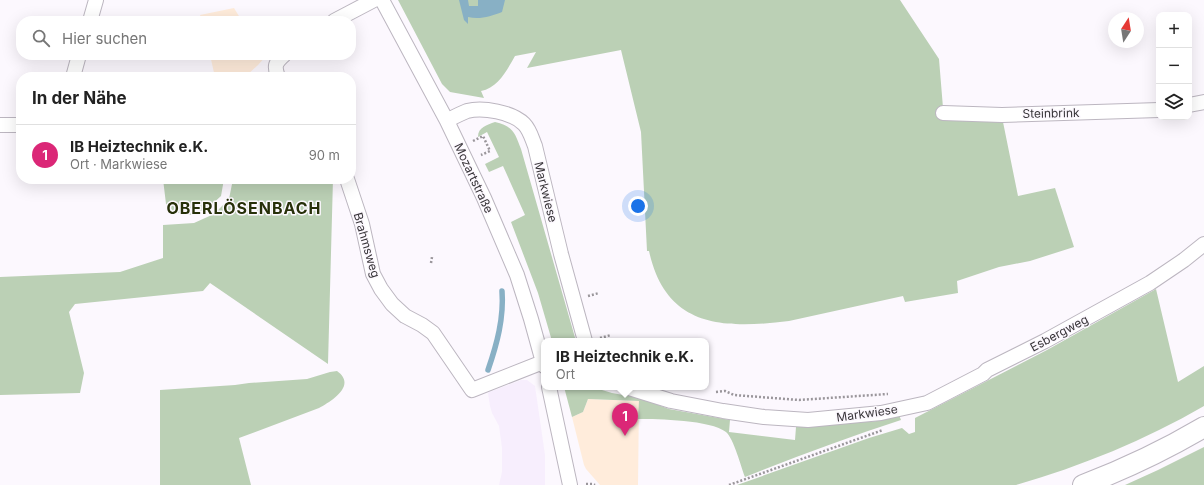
<!DOCTYPE html>
<html lang="de">
<meta charset="utf-8">
<style>
body{margin:0;font-family:Inter,sans-serif;background:#f2f2f2;color:#222}
.controls{position:absolute;right:12px;top:12px;display:grid;overflow:hidden;border-radius:8px;box-shadow:0 4px 16px #0002}
.controls button{width:36px;height:36px;display:grid;place-items:center;padding:0;border:0;border-bottom:1px solid #e0e0e0;background:#fff;color:#222;font:20px sans-serif}
.compass{position:absolute;left:1108px;top:12px;width:36px;height:36px;border-radius:50%;background:#fff;box-shadow:0 4px 16px #0002;rotate:12deg}
.you{position:absolute;left:638px;top:206px;width:14px;height:14px;margin:-10px;border:3px solid #fff;border-radius:50%;background:#1a73e8;box-shadow:0 0 0 6px #1a73e833}
.badge{display:grid;place-items:center;width:26px;height:26px;border-radius:50%;background:#db2777;color:#fff;font-size:13px;font-weight:700}
.pin{position:absolute;translate:-50% -33px;filter:drop-shadow(0 1px 2px #0008)}
.pin::after{content:'';position:absolute;top:21px;width:14px;height:12px;background:inherit;clip-path:polygon(0 0,100% 0,50% 100%)}
.popup{position:absolute;left:541px;top:338px;width:168px;height:52px;box-sizing:border-box;display:grid;place-content:center;border-radius:8px;background:#fff;filter:drop-shadow(0 1px 3px #0005);font-size:13px;white-space:nowrap;color:#767676}
.popup b{font-size:15px;color:#222}
.popup::after{content:'';position:absolute;left:50%;top:100%;margin-left:-8px;border:8px solid transparent;border-top-color:#fff}
.list{margin:0;padding:0;list-style:none}
h2{display:flex;justify-content:space-between;align-items:center;height:52px;margin:0;padding:0 16px;font-size:17px}
h2 small{font-size:13px;font-weight:400;color:#767676}
.list li{display:grid;grid-template-columns:26px 1fr auto;gap:12px;align-items:center;box-sizing:border-box;height:60px;padding:0 16px;border-top:1px solid #e0e0e0}
.list b{display:block;font-size:15px;white-space:nowrap}
.list p{margin:0;font-size:13px;white-space:nowrap;color:#767676}
.list em{font-size:13px;font-style:normal;color:#767676}
.icon{flex:none;width:22px;height:22px;fill:none;stroke:currentColor;stroke-width:2;stroke-linecap:round;stroke-linejoin:round}
.map{position:relative;flex:none;width:1204px;height:485px;overflow:hidden}
.search{position:absolute;background:#fff;box-shadow:0 4px 16px #0002;left:16px;top:16px;width:340px;height:44px;display:flex;align-items:center;gap:10px;box-sizing:border-box;padding:0 14px;border-radius:16px;color:#767676;font-size:15px}
.panel{position:absolute;background:#fff;box-shadow:0 4px 16px #0002;left:16px;top:72px;width:340px;height:112px;border-radius:16px}
.map>svg:first-child{display:block}
.commercial{fill:#ffecdb}
.built{fill:#f7eefd}
.green{fill:#bbd0b5}
.water{fill:#88b0c5}
.lines{fill:none;stroke-linecap:round;stroke-linejoin:round}
.stream{stroke:#88b0c5;stroke-width:5.5}
.minor-casing{stroke:#bcb6c0;stroke-width:16}
.secondary-casing{stroke:#bcb6c0;stroke-width:22}
.path{stroke:#9a969b;stroke-width:2.5;stroke-dasharray:2 2;stroke-linecap:butt}
.minor{stroke:#fff;stroke-width:14}
.secondary{stroke:#fff;stroke-width:20}
.labels{text-anchor:middle;dominant-baseline:central;stroke-width:3;stroke-linejoin:round;paint-order:stroke}
.street-label{font-size:12px;fill:#383539;stroke:#fcf8fe}
.district-label{font-size:16px;font-weight:bold;letter-spacing:1px;fill:#273009;stroke:#fcf8fe}
</style>
<div class="map">
<svg width="1204" height="485" viewBox="0 0 1204 485">
<rect width="100%" height="100%" fill="#fcf8fe"/>
<!-- commercial -->
<path class="commercial" d="M 234,8 L 242,21 L 202,21 L 200,15 Z
M 210,55 L 267,55 L 258,65 L 245,77 L 215,77 Z
M 588,399 L 639,401 L 638,485 L 600,485 L 586,469 L 584,465 L 572,417 L 583,412 Z"/>
<!-- built -->
<path class="built" d="M 521,380 L 527,380 L 535,386 L 545,455 L 545,485 L 499,485 L 502,472 L 502,448 L 499,426 L 492,413 L 490,406 L 488,393 L 489,392 Z"/>
<!-- green -->
<path class="green" d="M 398,0 L 900,0 L 939,59 L 944,120 L 1003,122 L 1018,196 L 1055,188 L 1074,247 L 1030,261 L 999,267 L 957,281 L 958,293 L 905,302 L 903,296 L 789,321 C 723,329 666,328 649,251 L 647,251 L 641,132 L 621,50 L 527,68 L 536,52 L 515,56 C 507,70 498,88 481,91 L 484,98 L 450,92 L 442,84 Z
M 495,122 C 513,126 515,133 521,149 L 576,341 L 552,341 L 538,293 L 511,222 L 525,215 L 503,166 L 489,172 L 485,164 L 499,157 L 487,132 L 478,137 C 478,127 487,125 495,122 Z
M 163,179 L 224,179 L 221,196 L 208,208 L 192,215 L 174,212 L 166,204 Z
M 233,179 L 333,179 L 328,364 L 210,283 L 203,291 L 75,304 L 69,312 L 84,373 L 80,393 L 0,395 L 0,277 L 120,272 L 163,258 L 163,225 L 194,223 L 214,214 L 229,199 Z
M 1156,289 L 1178,382 L 1204,366 L 1204,406 C 1145,440 1082,466 1016,485 L 737,485 L 869,438 L 902,428 L 909,434 L 915,432 L 915,418 L 1047,350 Z
M 337,371 C 357,385 332,401 319,408 L 239,438 L 251,485 L 160,485 L 160,390 L 235,385 L 249,383 L 307,379 L 330,372 Z
M 564,387 L 598,387 L 602,390 L 612,393 L 640,398 L 669,409 L 730,420 L 729,432 L 795,440 L 796,427 L 877,421 L 899,415 L 901,420 C 848,437 796,457 745,477 C 741,467 734,439 726,432 C 711,420 658,419 638,419 L 639,401 L 588,399 L 583,412 L 572,417 Z
M 1204,447 L 1204,485 L 1125,485 L 1158,470 Z"/>
<!-- water -->
<path class="water" d="M 459,0 L 468,0 L 469,6 L 478,6 L 478,0 L 505,0 L 502,12 C 491,16 480,20 468,17 L 468,24 L 464,20 Z"/>
<g class="lines">
<!-- stream -->
<path class="stream" d="M 488,370 C 497,344 504,318 502,291"/>
<!-- minor casing -->
<g class="minor-casing">
<path id="minor" d="M 382,0 L 447,121 L 484,198 L 517,275 L 531,319 L 544,366
M 90,21 L 96,0
M 334,21 L 374,0
M 73,77 L 79,55
M 278,77 C 274,66 275,63 284,55
M 1189,105 L 1204,102
M 943,113 L 1002,115 L 1159,110
M 447,121 C 453,117 460,114 467,111 C 483,107 512,112 524,124 C 530,130 532,139 535,146 L 561,254 L 585,341
M 0,125 L 21,125
M 347,179 L 362,224 L 373,274 L 381,289 L 392,304 L 405,316 L 422,325 L 433,333 L 472,390 L 543,362
M 549,387 L 570,485
M 626,387 L 671,401 L 723,411 L 764,417 L 808,420 L 881,413 L 927,403 L 983,374 L 987,370 L 1045,341 L 1150,283 L 1184,260 L 1204,244"/>
</g>
<!-- secondary casing -->
<g class="secondary-casing">
<path id="secondary" d="M 1083,485 C 1125,469 1165,450 1204,427"/>
</g>
<!-- path -->
<path class="path" d="M 473,141 L 483,136 L 490,151 L 481,155
M 431,263 L 432,257
M 588,296 L 599,293
M 600,338 L 611,335
M 716,392 L 725,391 L 734,395 L 799,400 L 888,394
M 586,484 L 593,484 L 595,485
M 729,485 L 883,430"/>
<!-- minor -->
<use href="#minor" class="minor"/>
<!-- secondary -->
<use href="#secondary" class="secondary"/>
</g>
<g class="labels">
<!-- street labels -->
<g class="street-label">
<text transform="translate(1051 113) rotate(-1)">Steinbrink</text>
<text transform="translate(474 178) rotate(65)">Mozartstraße</text>
<text transform="translate(546 192) rotate(76)">Markwiese</text>
<text transform="translate(367 245) rotate(74)">Brahmsweg</text>
<text transform="translate(1059 333) rotate(-28)">Esbergweg</text>
<text transform="translate(867 413) rotate(-8)">Markwiese</text>
</g>
<!-- district labels -->
<g class="district-label">
<text x="244" y="208">OBERLÖSENBACH</text>
</g>
</g>
</svg>
<div class="controls">
<button>+</button>
<button>−</button>
<button><svg class="icon" aria-label="layers" viewBox="0 0 24 24"><path d="M12 4l9 5-9 5-9-5zM3 14l9 5 9-5"/></svg></button>
</div>
<svg class="compass" viewBox="-18 -18 36 36"><path d="M0-13l5 13h-10z" fill="#e53935"/><path d="M0 13l5-13h-10z" fill="#767676"/></svg>
<div class="you"></div>
<div class="pin badge" style="left:625px;top:436px">1</div>
<div class="popup"><b>IB Heiztechnik e.K.</b>Ort</div>
<div class="search"><svg class="icon" aria-label="search" viewBox="0 0 24 24"><circle cx="10" cy="10" r="6"/><path d="M15 15l6 6"/></svg>Hier suchen</div>
<section class="panel">
<h2>In der Nähe<small></small></h2>
<ul class="list">
<li><span class="badge">1</span><div><b>IB Heiztechnik e.K.</b><p>Ort · Markwiese</p></div><em>90 m</em></li>
</ul>
</section>
</div>
